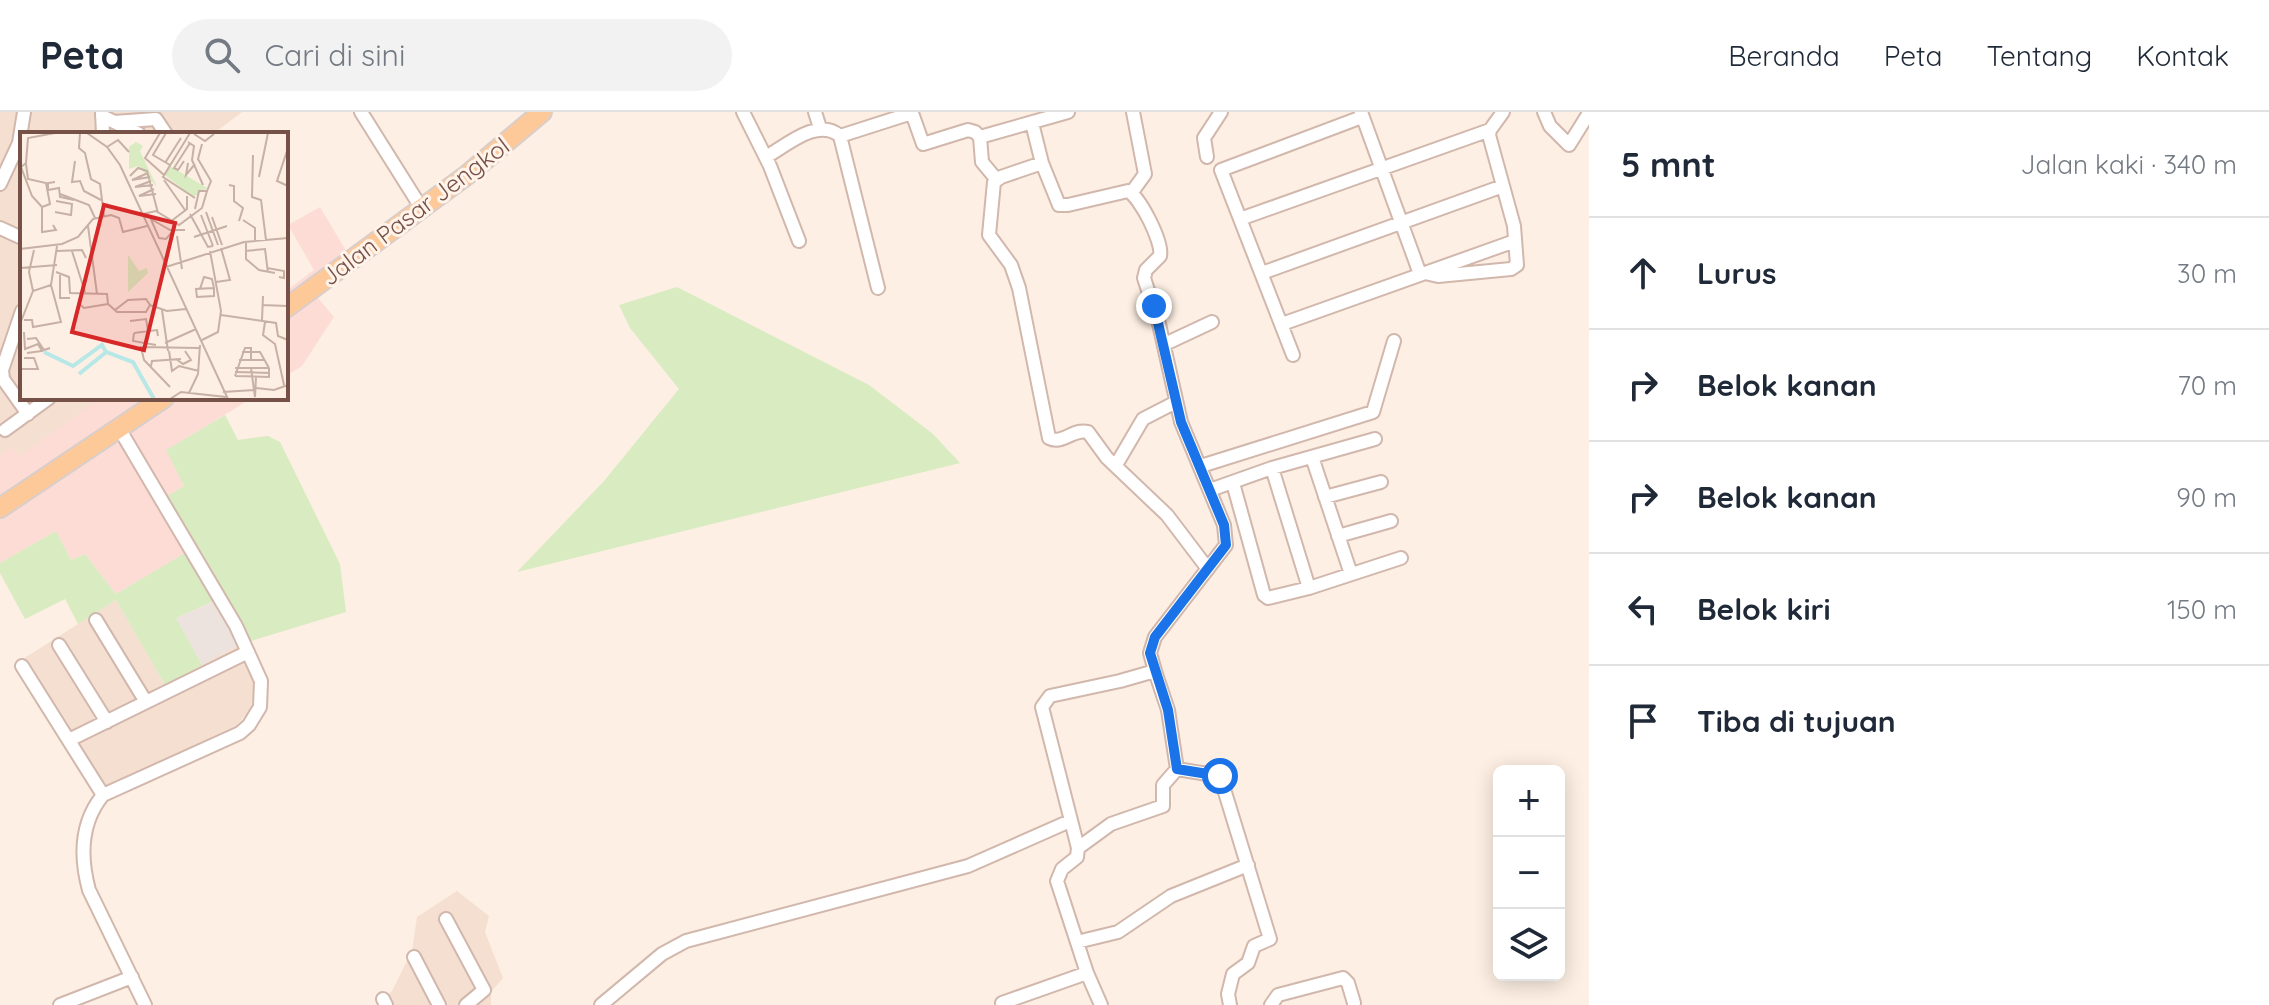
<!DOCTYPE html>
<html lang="id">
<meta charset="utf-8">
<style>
body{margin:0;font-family:Quicksand,sans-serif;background:#f2f2f3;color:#1f2937}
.controls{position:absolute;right:24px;bottom:24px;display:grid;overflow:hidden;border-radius:12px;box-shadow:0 4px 20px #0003}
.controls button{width:72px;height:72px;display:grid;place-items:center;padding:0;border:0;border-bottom:2px solid #e0e1e3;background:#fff;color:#1f2937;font:40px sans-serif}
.stop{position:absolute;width:24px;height:24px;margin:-18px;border:6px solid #1a73e8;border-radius:50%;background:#fff}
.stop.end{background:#1a73e8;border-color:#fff;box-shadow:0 2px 8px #0008}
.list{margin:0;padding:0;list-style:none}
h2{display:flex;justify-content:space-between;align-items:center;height:104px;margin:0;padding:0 32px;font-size:34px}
h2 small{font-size:26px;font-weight:400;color:#747a83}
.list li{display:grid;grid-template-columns:52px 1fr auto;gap:24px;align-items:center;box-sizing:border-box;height:112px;padding:0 32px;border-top:2px solid #e0e1e3}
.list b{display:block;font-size:30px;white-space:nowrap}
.list em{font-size:26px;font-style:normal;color:#747a83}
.icon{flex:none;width:44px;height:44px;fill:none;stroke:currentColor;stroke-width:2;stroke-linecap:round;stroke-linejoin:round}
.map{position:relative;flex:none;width:1589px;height:893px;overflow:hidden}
header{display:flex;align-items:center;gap:48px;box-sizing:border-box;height:112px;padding:0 40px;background:#fff;border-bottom:2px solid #e0e1e3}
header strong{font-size:38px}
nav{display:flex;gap:44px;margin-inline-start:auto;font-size:28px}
.search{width:560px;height:72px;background:#f2f2f3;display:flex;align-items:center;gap:20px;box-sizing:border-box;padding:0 28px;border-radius:44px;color:#747a83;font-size:30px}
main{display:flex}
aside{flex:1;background:#fff}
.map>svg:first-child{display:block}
.residential{fill:#f5dfd1}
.commercial{fill:#fedcd6}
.industrial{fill:#ece2de}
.green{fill:#d8ebc1}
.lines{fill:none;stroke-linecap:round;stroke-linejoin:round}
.street-casing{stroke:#d1b7ac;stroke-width:16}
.primary-casing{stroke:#d9cecc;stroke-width:22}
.street{stroke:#fff;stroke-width:12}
.primary{stroke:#fec999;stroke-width:18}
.route{stroke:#1a73e8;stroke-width:10}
.labels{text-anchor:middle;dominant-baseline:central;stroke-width:6;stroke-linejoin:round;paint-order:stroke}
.street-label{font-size:24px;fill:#765148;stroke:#fff3ea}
.inset-river{fill:none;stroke:#b7e7e7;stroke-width:4}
.inset-road{fill:none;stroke:#c7b0a5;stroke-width:2}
.view{fill:#d62828;fill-opacity:0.15;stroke:#d62828;stroke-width:4}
.inset-edge{fill:none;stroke:#765148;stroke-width:4}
</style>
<header>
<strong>Peta</strong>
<div class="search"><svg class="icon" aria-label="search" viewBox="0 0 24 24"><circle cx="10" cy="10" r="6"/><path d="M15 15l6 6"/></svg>Cari di sini</div>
<nav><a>Beranda</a><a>Peta</a><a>Tentang</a><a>Kontak</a></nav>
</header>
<main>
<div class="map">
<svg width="1589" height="893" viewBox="0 0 1589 893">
<rect width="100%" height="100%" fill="#fdefe3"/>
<!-- residential -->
<path class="residential" d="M 0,0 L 242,0 L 213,22 L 22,22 L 22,286 L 134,286 L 0,378 Z
M 116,488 L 165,573 L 238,533 L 253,563 L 255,581 L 250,598 L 236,614 L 170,647 L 95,679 L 15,552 Z
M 457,779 L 489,804 L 485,820 L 503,866 L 491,880 L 491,893 L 377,893 L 392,879 L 412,839 L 417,805 Z"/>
<!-- commercial -->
<path class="commercial" d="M 320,95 L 351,147 L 313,180 L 334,205 L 302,254 L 286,264 L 286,179 L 314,158 L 288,113 Z
M 101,286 L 252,286 L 167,338 L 184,374 L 162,388 L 191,438 L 116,482 L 85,442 L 71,448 L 56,419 L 0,451 L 0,343 L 12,335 L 19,345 Z"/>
<!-- industrial -->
<path class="industrial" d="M 217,488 L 238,533 L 202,553 L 176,506 Z"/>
<!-- green -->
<path class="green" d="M 677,175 L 869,273 L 933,322 L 960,351 L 517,460 L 604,369 L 679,277 L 630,216 L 619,193 Z
M 225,303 L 238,328 L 268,324 L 280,330 L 340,452 L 346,500 L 238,533 L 216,488 L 176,506 L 202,553 L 165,573 L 116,488 L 78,512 L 65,487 L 25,507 L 0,461 L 0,451 L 56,419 L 71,448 L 85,442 L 116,482 L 190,438 L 161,388 L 184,374 L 166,338 Z"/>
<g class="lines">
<!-- street casing -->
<g class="street-casing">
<path id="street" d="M 102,0 L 103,22
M 361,0 L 422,97
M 743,0 L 770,54 L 799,129
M 815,0 L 820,16
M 1361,0 L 1420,162
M 1544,0 L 1550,14 L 1569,33 L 1589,1
M 102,4 L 139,22
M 114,10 L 156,7 L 166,22
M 1032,11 L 1042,51 L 1059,93 L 1068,93 L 1128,79 C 1140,85 1163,130 1160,144 L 1146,158 L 1144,166 L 1159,212 L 1181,310 L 1224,413 L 1226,433 L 1155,525 L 1150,541 L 1155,559 L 1120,569 L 1050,584 L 1042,595 L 1078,736 L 1077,745 L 1062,757 L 1057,769 L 1087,861 L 1101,893
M 840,24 L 912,1 L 923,32 L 968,18 L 975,20 L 980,25 L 982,50 L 997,68
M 980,25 L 1068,0
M 766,45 C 787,33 818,5 840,24 L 878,176
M 1207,45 L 1204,26 L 1221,0
M 1042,51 L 1001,65 L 994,70 L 989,123 L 1011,153 L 1019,176 L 1049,326 C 1063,333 1073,316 1088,320 L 1107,346 L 1167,403 L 1208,457
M 0,72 L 19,31 L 24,0
M 1132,80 L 1145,62 L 1133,0
M 1240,107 L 1490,18
M 0,116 L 22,126
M 1262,161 L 1503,74
M 1425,161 L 1438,164 L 1511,157 L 1517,153 L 1514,114 L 1489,23 L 1490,18 L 1503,0
M 22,199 L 2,258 L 3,267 L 28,302
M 1282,212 L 1515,129
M 1165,232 L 1212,210
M 1293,243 L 1221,58 L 1362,5
M 5,318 L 49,286
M 120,318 L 236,514 L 261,569 L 260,595 L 249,613 L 240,621 L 103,683 C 80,711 80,745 89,778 L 145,893
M 1312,345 L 1351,462
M 1116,353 L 1143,307 L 1176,290
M 1201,354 L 1373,300 L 1394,229
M 1272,356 L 1309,476
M 1233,371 L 1264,483 L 1268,486 L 1309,476 L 1401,446
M 1210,378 L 1272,356 L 1375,327
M 1325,385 L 1381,370
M 1338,424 L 1391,409
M 96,508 L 146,590
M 59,533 L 107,610
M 22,554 L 103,683
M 1155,559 L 1168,598 L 1177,657
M 69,628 L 248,540
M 1177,657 L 1220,664 L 1270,827 L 1254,834 L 1248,851 L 1233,862 L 1228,882 L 1230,893
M 1078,736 L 1111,712 L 1163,694 L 1163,673 L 1177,657
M 446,807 L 484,878 L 466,893
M 1077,830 L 1118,820 L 1171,784 L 1248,753
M 414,845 L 439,893
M 383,887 L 386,893
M 60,893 L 132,865
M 601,893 L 662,842 L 686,829 L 968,754 L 1070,709
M 1003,893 L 1002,891 L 1087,861
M 1271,893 L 1278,883 L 1343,866 L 1348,871 L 1354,891"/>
</g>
<!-- primary casing -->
<g class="primary-casing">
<path id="primary" d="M 286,196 L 467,63 L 542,0
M 0,396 L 164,286"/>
</g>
<!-- street -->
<use href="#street" class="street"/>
<!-- primary -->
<use href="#primary" class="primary"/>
</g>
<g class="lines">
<!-- route -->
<path class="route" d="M 1154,194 L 1181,310 L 1224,413 L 1226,433 L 1155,525 L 1150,541 L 1168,598 L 1177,657 L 1220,664"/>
</g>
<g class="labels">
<!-- street labels -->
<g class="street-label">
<text transform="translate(415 99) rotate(-37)">Jalan Pasar Jengkol</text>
</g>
</g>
<!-- overview -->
<g transform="translate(20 20)">
<rect width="268" height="268" fill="#fdefe3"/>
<path d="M 116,10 L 123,14 L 120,19 L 137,55 L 118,34 L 109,37 L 109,15 ZM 150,34 L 187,56 L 173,65 L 145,43 ZM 108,123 L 119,139 L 127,136 L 128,141 L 108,160 Z" fill="#d8ebc1"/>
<path class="inset-river" d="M 24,220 L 53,234 L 82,213 L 86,220 L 113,230 L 134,267M 59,242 L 85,221"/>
<path class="inset-road" d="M 60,1 L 59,16 L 65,21 L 71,47 L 80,52 L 84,84M 67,1 L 87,15 L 100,33 L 208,267M 140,1 L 125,26 L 144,43M 146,1 L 133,23 L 150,33M 170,1 L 143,45 L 175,66M 174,2 L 185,9 L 194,2M 168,10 L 174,14 L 172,28 L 183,53M 182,12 L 178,27 L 191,49 L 187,59M 87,15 L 98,8 L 109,20M 268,16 L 257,49 L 268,54M 233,23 L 232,65 L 241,68 L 246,108M 55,29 L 52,50 L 60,49 L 64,59 L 81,68M 164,29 L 158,38 L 154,36 L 170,11M 145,31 L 161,6M 168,31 L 166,43 L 175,32M 6,32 L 8,47 L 26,51 L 30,72 L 22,75M 128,41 L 112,48 L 130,45M 110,44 L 118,36 L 127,39 L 138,81M 239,45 L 248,1M 144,48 L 165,78M 131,49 L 115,55 L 133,53M 35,50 L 28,51 L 28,58 L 39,56 L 40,65 L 54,68M 209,53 L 214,54 L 214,69 L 223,76 L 219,89M 134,57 L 119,64 L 136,62M 40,62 L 69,73 L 75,86M 35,80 L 51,83 L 52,72 L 36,69M 186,80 L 198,113M 123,82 L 136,79 L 159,93 L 182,76 L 187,59 L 179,59 L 175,77M 170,82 L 188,115 L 193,114M 181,83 L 193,114M 130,85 L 139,106 L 146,107 L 153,99M 192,85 L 202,113M 131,87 L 150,98 L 165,98M 223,88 L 235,96 L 235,108M 150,90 L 167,77 L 167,64M 33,93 L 36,98 L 22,100 L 22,75 L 12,64 L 1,35 L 6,31 L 8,6 L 35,1M 68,94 L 77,162M 157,104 L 162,137M 174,105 L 207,94M 226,111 L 226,127 L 239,138 L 255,141M 0,117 L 42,112 L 58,105 L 73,87 L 91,83 L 99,86 L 103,100 L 127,94M 37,119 L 62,118 L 66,126M 52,119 L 65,160M 225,119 L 245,117 L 248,141M 146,135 L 224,110 L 268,106M 0,136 L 37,133M 247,136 L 264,139 L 264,146 L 259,145M 36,140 L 49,145 L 50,161 L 87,162 L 88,172 L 97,180 L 126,180 L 130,173 L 147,179 L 166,177M 40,141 L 40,166 L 50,166M 196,150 L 210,148 L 201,116M 180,157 L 184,145 L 192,147 L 194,156 L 194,164 L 177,165 L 176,157 L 193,156M 13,159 L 9,140 L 14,118M 58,171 L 64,176 L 88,172M 242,173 L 268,174M 95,178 L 108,168 L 126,167 L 130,173M 142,178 L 148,219M 201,183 L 256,191 L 258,204 L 268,208M 4,188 L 12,188 L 13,195 L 41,190 L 31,153M 242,188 L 243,164M 110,189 L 126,187 L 128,199M 245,190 L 243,203 L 255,212 L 264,253M 0,192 L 13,159 L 31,153 L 37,114M 4,200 L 5,217 L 18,212 L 22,219 L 7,221M 114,201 L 113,209 L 136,213M 114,201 L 137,198 L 138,204M 7,207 L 16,206 L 24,218 L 30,216M 182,208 L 198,200 L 201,179 L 190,119M 145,211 L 176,197M 149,219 L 152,239 L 159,234 L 179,239M 222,220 L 240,220 L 249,236M 156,227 L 163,232 L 171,228 L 165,219M 219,228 L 244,228M 131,234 L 132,229 L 161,227M 215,236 L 248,236M 231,236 L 235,265 L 236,245M 0,237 L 18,237 L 14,226 L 4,226M 215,240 L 250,241M 215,244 L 225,216 L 231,216 L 231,229M 215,244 L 249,245 L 249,236M 150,255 L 124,228 L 121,215 L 179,216M 236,256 L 254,258 L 268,253M 203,260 L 234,258M 169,261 L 178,242 L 180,213M 150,267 L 161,260 L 206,265"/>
<path class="view" d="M 84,73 L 155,91 L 124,218 L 52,200 Z"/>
<rect width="268" height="268" class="inset-edge"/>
</g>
</svg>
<div class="controls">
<button>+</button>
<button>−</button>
<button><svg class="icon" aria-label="layers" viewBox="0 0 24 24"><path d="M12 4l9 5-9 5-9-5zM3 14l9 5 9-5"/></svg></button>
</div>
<div class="stop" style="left:1220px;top:664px"></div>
<div class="stop end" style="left:1154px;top:194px"></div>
</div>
<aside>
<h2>5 mnt<small>Jalan kaki · 340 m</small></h2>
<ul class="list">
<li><svg class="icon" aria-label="ahead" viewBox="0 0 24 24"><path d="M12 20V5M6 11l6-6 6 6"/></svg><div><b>Lurus</b></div><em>30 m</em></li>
<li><svg class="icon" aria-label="right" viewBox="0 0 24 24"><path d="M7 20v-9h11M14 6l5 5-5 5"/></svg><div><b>Belok kanan</b></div><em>70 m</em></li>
<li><svg class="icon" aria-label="right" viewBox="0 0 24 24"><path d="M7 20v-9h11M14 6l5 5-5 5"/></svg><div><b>Belok kanan</b></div><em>90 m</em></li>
<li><svg class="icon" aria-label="left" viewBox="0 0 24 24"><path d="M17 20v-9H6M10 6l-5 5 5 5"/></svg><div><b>Belok kiri</b></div><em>150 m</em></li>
<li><svg class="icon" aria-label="arrive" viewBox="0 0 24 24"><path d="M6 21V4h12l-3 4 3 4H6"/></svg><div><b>Tiba di tujuan</b></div></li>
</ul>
</aside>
</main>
